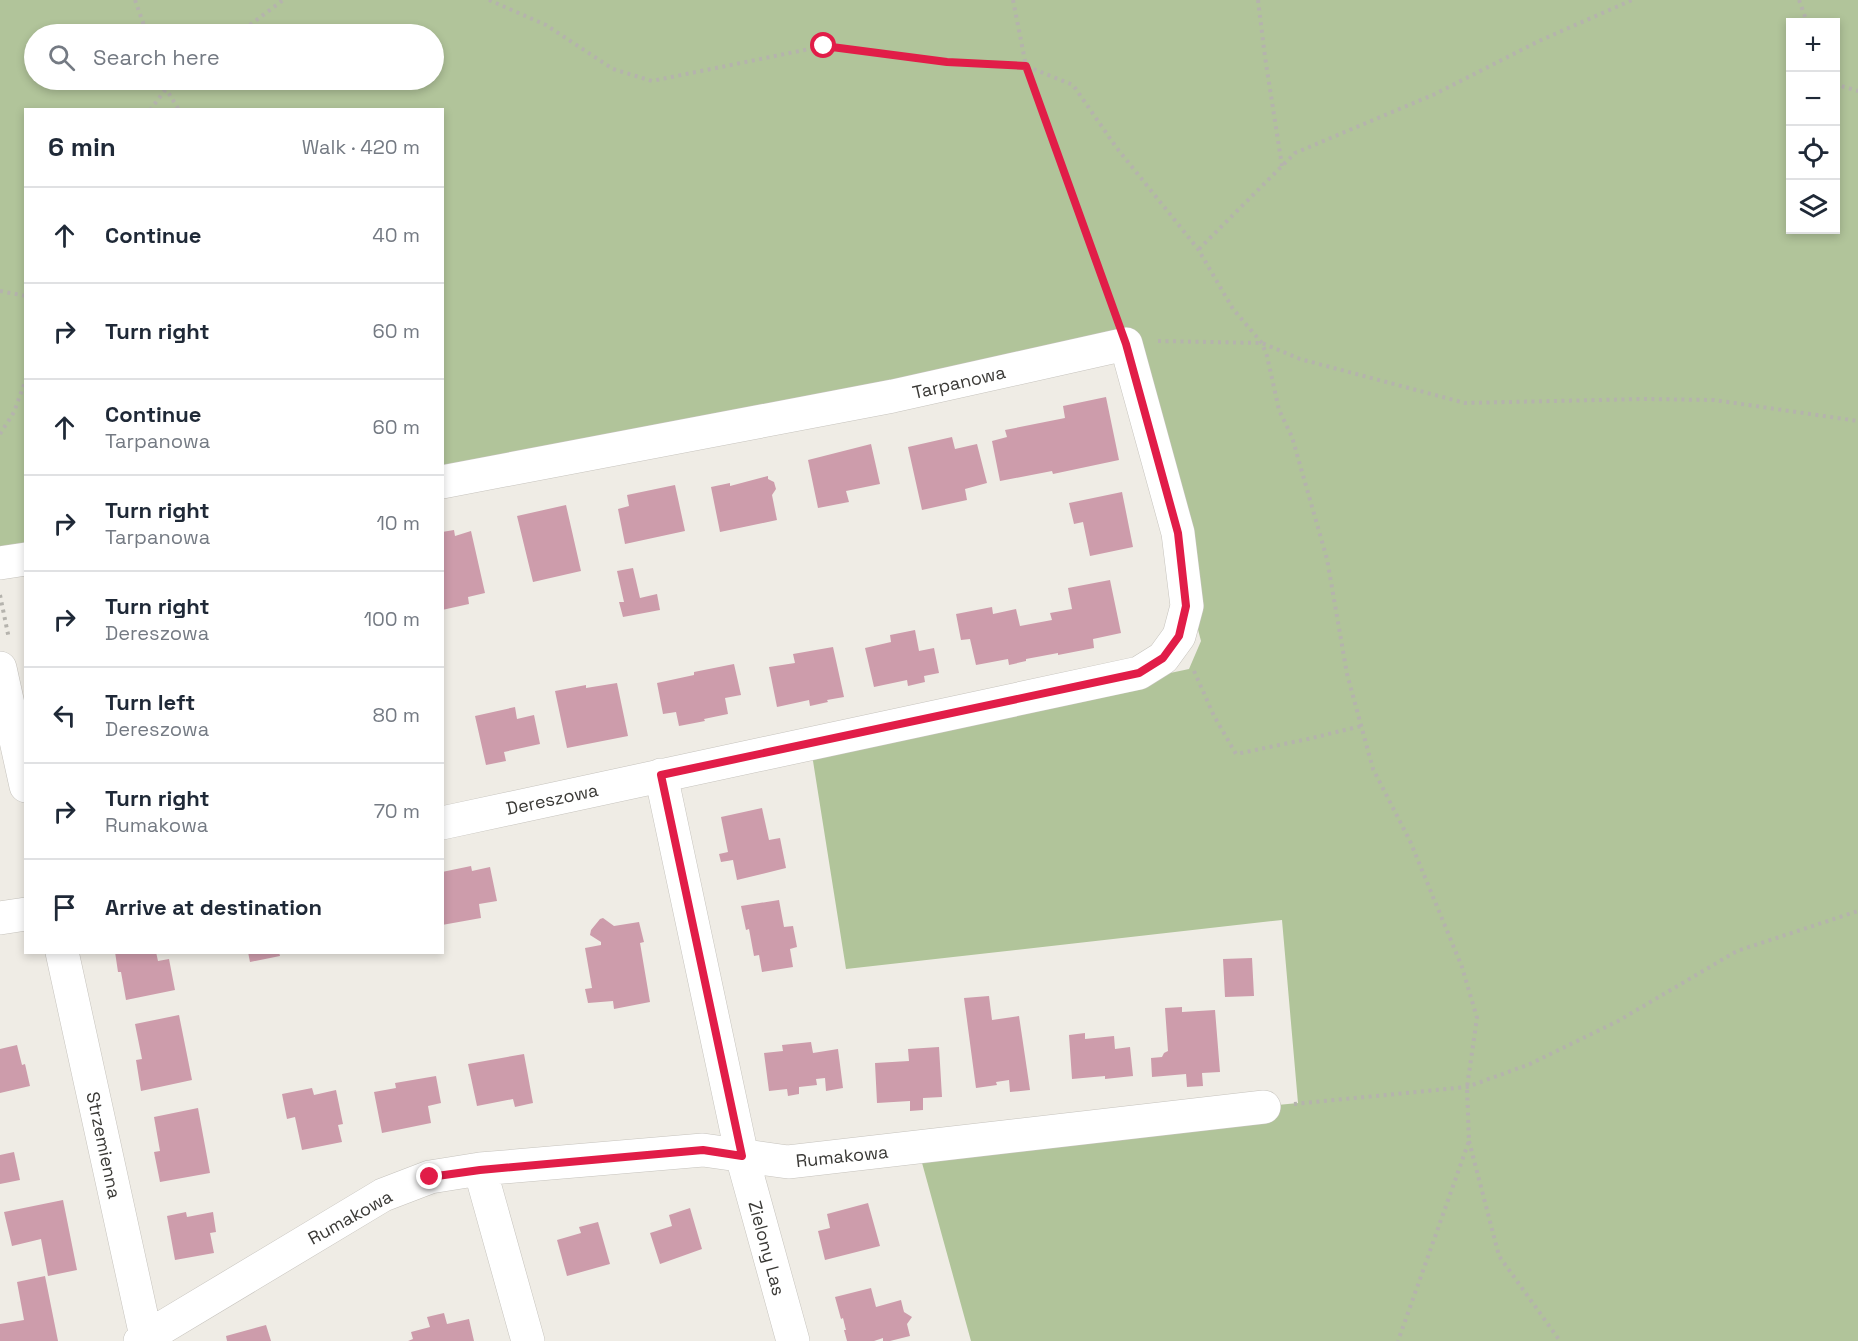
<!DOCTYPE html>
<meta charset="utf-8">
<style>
body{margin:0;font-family:"Space Grotesk",sans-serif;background:#f6f6f7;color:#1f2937}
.controls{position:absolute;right:18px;top:18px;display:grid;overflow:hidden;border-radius:0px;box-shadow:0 3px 9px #0003}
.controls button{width:54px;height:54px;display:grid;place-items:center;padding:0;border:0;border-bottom:2px solid #e0e1e3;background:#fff;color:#1f2937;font:30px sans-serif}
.stop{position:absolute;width:18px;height:18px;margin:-14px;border:4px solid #e11d48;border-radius:50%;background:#fff}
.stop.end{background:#e11d48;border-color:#fff;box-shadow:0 2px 6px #0008}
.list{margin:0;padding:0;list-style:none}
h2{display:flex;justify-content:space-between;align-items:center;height:78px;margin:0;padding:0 24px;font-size:26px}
h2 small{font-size:20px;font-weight:400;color:#747a83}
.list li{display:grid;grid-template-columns:39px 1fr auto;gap:18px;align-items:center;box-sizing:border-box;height:96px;padding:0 24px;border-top:2px solid #e0e1e3}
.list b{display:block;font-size:22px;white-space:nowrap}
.list p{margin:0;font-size:20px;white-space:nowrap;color:#747a83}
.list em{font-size:20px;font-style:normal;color:#747a83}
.icon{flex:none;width:33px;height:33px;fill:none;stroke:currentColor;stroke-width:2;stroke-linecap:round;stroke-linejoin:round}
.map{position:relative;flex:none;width:1858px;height:1341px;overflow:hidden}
.search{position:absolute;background:#fff;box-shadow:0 3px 9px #0003;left:24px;top:24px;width:420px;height:66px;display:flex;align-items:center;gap:15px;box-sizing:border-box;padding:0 21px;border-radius:33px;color:#747a83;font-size:22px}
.panel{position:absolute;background:#fff;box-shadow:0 3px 9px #0003;left:24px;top:108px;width:420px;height:846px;border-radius:0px}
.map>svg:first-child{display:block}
.forest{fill:#b1c49a;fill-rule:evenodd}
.building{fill:#cd9cab}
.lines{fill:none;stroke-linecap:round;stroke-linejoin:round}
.minor-casing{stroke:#c6c3bd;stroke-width:34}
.path{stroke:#b5b3ad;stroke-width:4;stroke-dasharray:3 4.5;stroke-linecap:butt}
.minor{stroke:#fff;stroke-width:33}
.route{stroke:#e11d48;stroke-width:8}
.labels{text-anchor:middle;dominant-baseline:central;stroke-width:5;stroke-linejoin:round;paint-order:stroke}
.street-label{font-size:18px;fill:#3a3936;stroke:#fff}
</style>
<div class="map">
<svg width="1858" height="1341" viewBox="0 0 1858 1341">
<rect width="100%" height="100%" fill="#efece5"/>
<!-- forest -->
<path class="forest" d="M 0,0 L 1858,0 L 1858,1341 L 971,1341 L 916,1141 L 1298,1103 L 1282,920 L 846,969 L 810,742 L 1048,699 L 1189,669 L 1201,641 L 1124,346 L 443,473 L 442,110 L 26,110 L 25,546 L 0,550 ZM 1790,22 L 1836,22 L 1836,230 L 1790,230 ZM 34,34 L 434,34 L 434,80 L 34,80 Z"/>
<!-- building -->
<path class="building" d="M 1106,397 L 1119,460 L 1053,474 L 1052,471 L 1000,481 L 992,441 L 1007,437 L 1005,430 L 1065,418 L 1063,406 Z
M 952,437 L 955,449 L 977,444 L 987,483 L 965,489 L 967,500 L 922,510 L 908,447 Z
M 871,444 L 880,484 L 846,491 L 849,502 L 818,508 L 808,460 Z
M 768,476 L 768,479 L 774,482 L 776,489 L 772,495 L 777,520 L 720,532 L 711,487 L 730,483 L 730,486 Z
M 675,485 L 685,531 L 625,544 L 618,509 L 629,506 L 627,495 Z
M 1122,492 L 1133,547 L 1090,556 L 1083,522 L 1074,524 L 1069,503 Z
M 566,505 L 581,571 L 533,582 L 517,516 Z
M 454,530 L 455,536 L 471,531 L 485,593 L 468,597 L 469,604 L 442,610 L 442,532 Z
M 633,568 L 640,598 L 657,594 L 660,610 L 623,617 L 619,602 L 624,602 L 617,571 Z
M 1110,580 L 1121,633 L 1093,639 L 1094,648 L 1058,655 L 1058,653 L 1026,659 L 1026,661 L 1009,665 L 1008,659 L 976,665 L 970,639 L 961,640 L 956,614 L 992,607 L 993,614 L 1016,609 L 1020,626 L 1052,620 L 1050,613 L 1072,609 L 1068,588 Z
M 915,630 L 919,651 L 934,648 L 939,673 L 924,676 L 925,682 L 908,686 L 907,680 L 874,687 L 865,648 L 891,642 L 890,635 Z
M 833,647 L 844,697 L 827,700 L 828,702 L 810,706 L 809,700 L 777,707 L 769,667 L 795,663 L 793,654 Z
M 734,664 L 741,695 L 725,698 L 728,714 L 704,719 L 705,721 L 679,726 L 676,712 L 663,714 L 657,683 L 694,675 L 694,672 Z
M 617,683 L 628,736 L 567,748 L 555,691 L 586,685 L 586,688 Z
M 515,707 L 517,719 L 534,715 L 540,744 L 504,752 L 506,761 L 486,765 L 475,716 Z
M 762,808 L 769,840 L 780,838 L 786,868 L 737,880 L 733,860 L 721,862 L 719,854 L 728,852 L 721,817 Z
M 471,866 L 472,871 L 490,867 L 497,901 L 479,904 L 481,918 L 442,925 L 442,872 Z
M 779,900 L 784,927 L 793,926 L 797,947 L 790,949 L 793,967 L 762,972 L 759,955 L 754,956 L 749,929 L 746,930 L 741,906 Z
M 603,918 L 614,926 L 639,922 L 644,942 L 640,943 L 650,1002 L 614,1009 L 613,1001 L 588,1003 L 585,989 L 592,988 L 585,948 L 601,945 L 601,942 L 590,935 L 591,930 L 600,919 Z
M 115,952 L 156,952 L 158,961 L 169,959 L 175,990 L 126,1000 L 121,972 L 118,972 Z
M 248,952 L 279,952 L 280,956 L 250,962 Z
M 1252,958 L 1254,996 L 1225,997 L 1223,959 Z
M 989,996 L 992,1020 L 1019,1016 L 1030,1090 L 1010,1092 L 1009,1080 L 996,1082 L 997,1085 L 976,1088 L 964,998 Z
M 1182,1007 L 1182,1012 L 1215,1010 L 1220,1072 L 1202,1073 L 1203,1086 L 1187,1087 L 1186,1074 L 1152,1077 L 1151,1058 L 1162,1057 L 1164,1053 L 1168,1051 L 1165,1008 Z
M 179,1015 L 192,1080 L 141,1091 L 136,1060 L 142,1059 L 135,1024 Z
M 1085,1033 L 1085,1039 L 1114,1036 L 1115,1049 L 1130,1047 L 1133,1076 L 1105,1079 L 1105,1076 L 1072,1079 L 1069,1035 Z
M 811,1042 L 813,1053 L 838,1049 L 843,1088 L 826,1091 L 825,1078 L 816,1079 L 817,1085 L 799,1087 L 799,1094 L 788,1096 L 787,1089 L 769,1091 L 764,1053 L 783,1051 L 782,1045 Z
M 17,1045 L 22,1065 L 25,1064 L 30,1086 L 0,1093 L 0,1049 Z
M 939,1047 L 942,1097 L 923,1098 L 923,1110 L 910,1111 L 910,1101 L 877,1103 L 875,1063 L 909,1061 L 908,1049 Z
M 524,1054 L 533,1103 L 515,1107 L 513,1099 L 477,1106 L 468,1064 Z
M 436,1076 L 441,1103 L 428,1106 L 431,1123 L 382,1133 L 374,1092 L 396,1088 L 395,1083 Z
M 312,1088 L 314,1095 L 336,1090 L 343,1124 L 338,1125 L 342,1142 L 302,1150 L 295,1117 L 287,1119 L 282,1094 Z
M 198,1108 L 210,1173 L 160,1182 L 154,1152 L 160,1151 L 154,1117 Z
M 14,1152 L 20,1180 L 0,1184 L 0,1155 Z
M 63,1200 L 77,1270 L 48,1276 L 41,1239 L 12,1246 L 4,1212 Z
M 868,1203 L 880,1246 L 825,1260 L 818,1231 L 830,1228 L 827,1214 Z
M 690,1208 L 702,1249 L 660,1264 L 650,1233 L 672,1226 L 669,1215 Z
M 186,1212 L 187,1217 L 213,1212 L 216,1232 L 210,1233 L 214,1253 L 175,1260 L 167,1216 Z
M 598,1222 L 610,1264 L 567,1276 L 557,1240 L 581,1233 L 579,1227 Z
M 45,1276 L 58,1341 L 0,1341 L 0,1324 L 24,1320 L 17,1282 Z
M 871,1288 L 876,1307 L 901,1300 L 904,1312 L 912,1317 L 907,1324 L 910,1336 L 890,1341 L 883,1341 L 883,1338 L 874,1341 L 847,1341 L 844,1330 L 846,1330 L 843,1318 L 841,1319 L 835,1297 Z
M 444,1313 L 447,1324 L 469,1319 L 474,1341 L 408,1341 L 413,1339 L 411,1332 L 430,1327 L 427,1317 Z
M 266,1325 L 271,1341 L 227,1341 L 226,1336 Z"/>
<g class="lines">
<!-- minor casing -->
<g class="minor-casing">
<path id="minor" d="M 442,482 L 893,396 L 1126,344 L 1178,533 L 1187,606 L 1179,636 L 1163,658 L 1139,673 L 442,823
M 0,563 L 26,559
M 0,668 L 26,786
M 661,775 L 742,1156 L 793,1341
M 0,918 L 26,914
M 62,952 L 147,1341
M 480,1169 L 528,1341
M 140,1341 L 383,1195 L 430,1177 L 480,1169 L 703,1150 L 788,1162 L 1264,1107"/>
</g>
<!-- path -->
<path class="path" d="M 135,0 L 147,34
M 489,0 L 546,25 L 613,69 L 652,81 L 824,46 L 947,62 L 1026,66 L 1073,85 L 1116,147 L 1198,249 L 1233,309 L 1262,343 L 1267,356 L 1279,410 L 1292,437 L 1327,559 L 1347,674 L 1373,769 L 1410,841 L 1462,967 L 1477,1018 L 1467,1087 L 1469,1141 L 1398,1341
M 1013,0 L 1026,66 L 1115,313
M 1258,0 L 1265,57 L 1282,166
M 1799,0 L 1807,22
M 238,34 L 283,0
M 162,80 L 166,89 L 179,110
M 1836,82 L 1838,85 L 1858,91
M 150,110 L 166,89 L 178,80
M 1199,249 L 1295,153 L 1435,94 L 1539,41 L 1632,0
M 0,291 L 26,296
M 1158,341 L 1262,343 L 1300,359 L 1465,403 L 1645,399 L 1714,400 L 1858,421
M 0,434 L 14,412 L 26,379
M 0,595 L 9,639
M 1194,671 L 1214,716 L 1236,754 L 1308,739 L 1361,726
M 1294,1104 L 1467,1087 L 1530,1064 L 1618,1021 L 1737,951 L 1858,911
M 1469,1141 L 1499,1256 L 1560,1341"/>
<!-- minor -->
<use href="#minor" class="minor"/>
</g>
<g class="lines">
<!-- route -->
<path class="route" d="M 430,1177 L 480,1170 L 703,1150 L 742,1156 L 661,775 L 1139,673 L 1163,658 L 1179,636 L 1186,606 L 1178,533 L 1126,344 L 1026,66 L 947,62 L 824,46"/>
</g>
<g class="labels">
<!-- street labels -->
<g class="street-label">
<text transform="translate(959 382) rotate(-13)">Tarpanowa</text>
<text transform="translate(552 799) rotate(-12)">Dereszowa</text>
<text transform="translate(104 1145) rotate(78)">Strzemienna</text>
<text transform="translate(842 1156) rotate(-6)">Rumakowa</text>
<text transform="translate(350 1217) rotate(-29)">Rumakowa</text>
<text transform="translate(767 1248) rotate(75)">Zielony Las</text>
</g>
</g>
</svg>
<div class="controls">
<button>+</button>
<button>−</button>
<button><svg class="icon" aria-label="locate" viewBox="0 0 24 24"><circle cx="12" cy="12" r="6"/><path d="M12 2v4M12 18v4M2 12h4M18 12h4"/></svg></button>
<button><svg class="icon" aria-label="layers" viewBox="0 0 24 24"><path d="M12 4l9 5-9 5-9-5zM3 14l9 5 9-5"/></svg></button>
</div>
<div class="stop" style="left:824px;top:46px"></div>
<div class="stop end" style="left:430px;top:1177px"></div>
<div class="search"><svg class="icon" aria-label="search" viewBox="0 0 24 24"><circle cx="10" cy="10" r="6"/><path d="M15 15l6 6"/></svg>Search here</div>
<section class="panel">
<h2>6 min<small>Walk · 420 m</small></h2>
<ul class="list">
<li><svg class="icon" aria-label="ahead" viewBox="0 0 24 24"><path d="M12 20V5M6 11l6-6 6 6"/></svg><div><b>Continue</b></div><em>40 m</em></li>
<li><svg class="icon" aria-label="right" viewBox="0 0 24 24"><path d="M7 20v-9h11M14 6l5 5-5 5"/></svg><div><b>Turn right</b></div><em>60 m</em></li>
<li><svg class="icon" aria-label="ahead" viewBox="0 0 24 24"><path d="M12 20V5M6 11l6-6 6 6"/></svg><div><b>Continue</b><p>Tarpanowa</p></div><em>60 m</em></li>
<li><svg class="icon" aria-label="right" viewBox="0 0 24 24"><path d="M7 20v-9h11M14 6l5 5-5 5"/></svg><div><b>Turn right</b><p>Tarpanowa</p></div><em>10 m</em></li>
<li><svg class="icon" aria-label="right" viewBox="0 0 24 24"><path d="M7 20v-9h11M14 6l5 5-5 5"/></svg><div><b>Turn right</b><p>Dereszowa</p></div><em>100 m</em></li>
<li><svg class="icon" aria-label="left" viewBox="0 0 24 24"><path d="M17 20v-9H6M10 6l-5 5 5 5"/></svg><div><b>Turn left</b><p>Dereszowa</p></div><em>80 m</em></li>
<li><svg class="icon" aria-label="right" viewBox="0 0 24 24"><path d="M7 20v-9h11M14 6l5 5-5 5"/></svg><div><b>Turn right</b><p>Rumakowa</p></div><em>70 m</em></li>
<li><svg class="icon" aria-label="arrive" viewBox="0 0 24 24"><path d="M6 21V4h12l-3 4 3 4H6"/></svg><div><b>Arrive at destination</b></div></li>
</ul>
</section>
</div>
